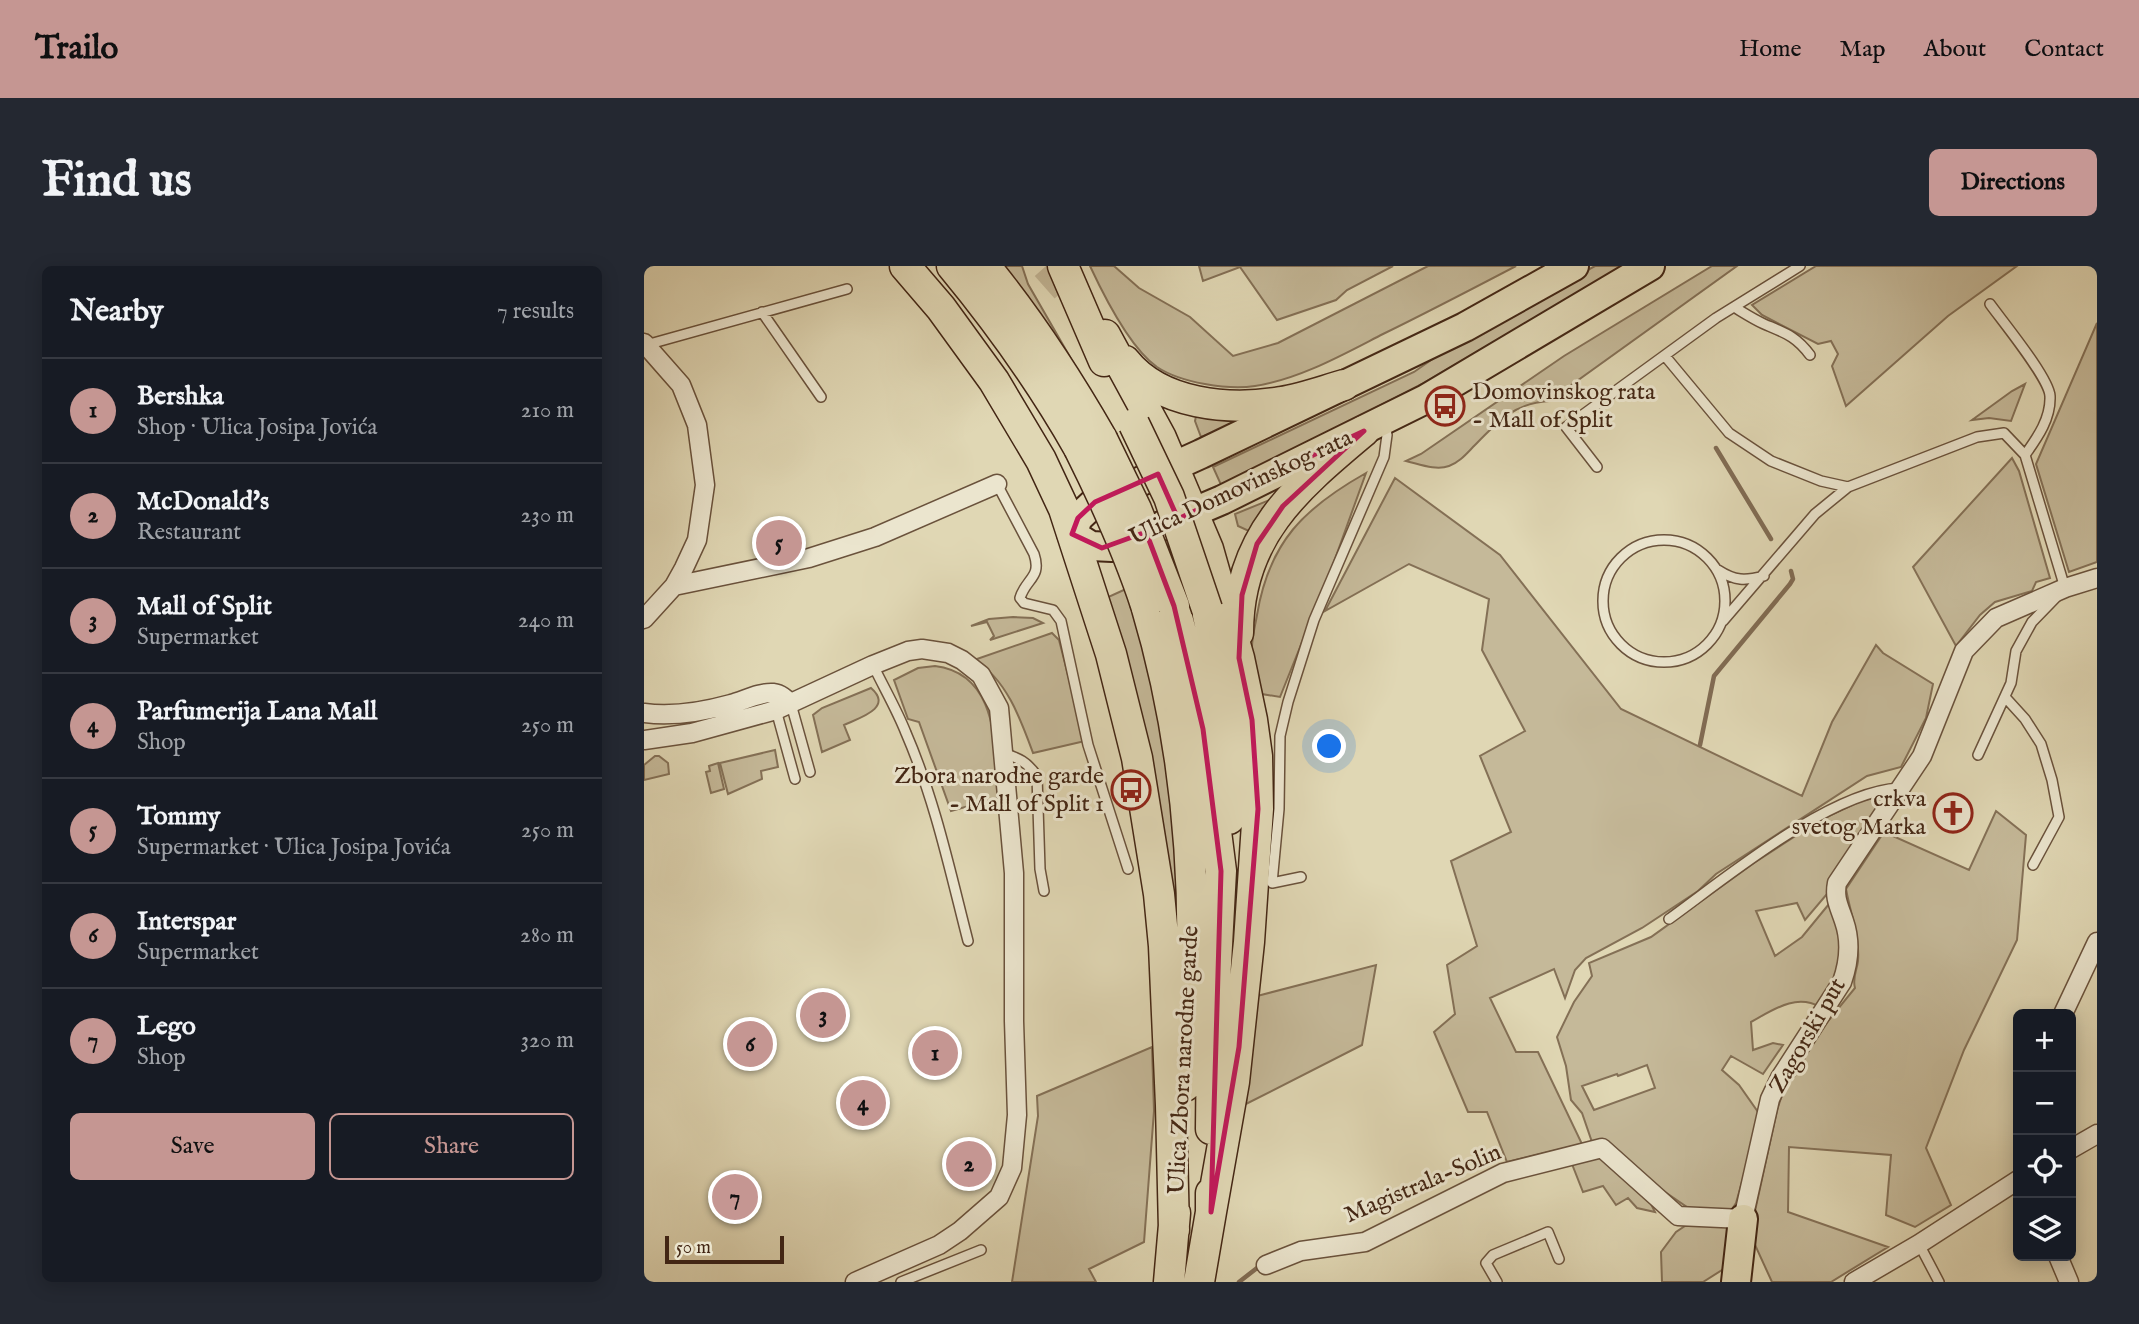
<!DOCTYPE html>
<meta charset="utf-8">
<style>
body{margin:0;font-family:"IM FELL English",serif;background:#242831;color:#f1f3f6}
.controls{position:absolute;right:21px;bottom:21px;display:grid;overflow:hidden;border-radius:10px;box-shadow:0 4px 18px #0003}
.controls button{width:63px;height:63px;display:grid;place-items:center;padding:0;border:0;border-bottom:2px solid #363941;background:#171b24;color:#f1f3f6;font:35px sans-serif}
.scale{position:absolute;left:21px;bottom:18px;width:119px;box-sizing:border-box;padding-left:7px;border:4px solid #432614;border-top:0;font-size:19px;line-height:24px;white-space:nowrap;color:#432614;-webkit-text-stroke:5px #ebe5ce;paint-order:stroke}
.you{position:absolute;left:686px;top:481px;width:24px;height:24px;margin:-18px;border:5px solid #fff;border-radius:50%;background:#1a73e8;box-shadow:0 0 0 10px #1a73e833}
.badge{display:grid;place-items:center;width:46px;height:46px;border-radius:50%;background:#c59692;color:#111;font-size:23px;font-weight:700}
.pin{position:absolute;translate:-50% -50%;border:4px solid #fff;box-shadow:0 2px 7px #0006}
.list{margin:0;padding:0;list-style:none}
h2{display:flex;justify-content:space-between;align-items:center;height:91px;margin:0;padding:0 28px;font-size:30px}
h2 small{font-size:23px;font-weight:400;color:#9ea1a6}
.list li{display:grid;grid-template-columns:46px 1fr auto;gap:21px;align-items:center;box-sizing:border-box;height:105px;padding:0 28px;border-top:2px solid #363941}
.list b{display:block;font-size:26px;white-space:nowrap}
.list p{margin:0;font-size:23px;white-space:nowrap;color:#9ea1a6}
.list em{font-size:23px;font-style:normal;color:#9ea1a6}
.actions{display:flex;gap:14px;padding:21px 28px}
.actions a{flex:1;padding:16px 0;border:2px solid #c59692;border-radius:10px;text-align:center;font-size:24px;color:#c59692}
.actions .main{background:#c59692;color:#111}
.icon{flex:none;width:38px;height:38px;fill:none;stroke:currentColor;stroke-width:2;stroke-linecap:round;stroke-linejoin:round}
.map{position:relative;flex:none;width:1453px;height:1016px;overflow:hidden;border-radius:10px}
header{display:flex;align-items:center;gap:42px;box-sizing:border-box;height:98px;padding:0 35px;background:#c59692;color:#111}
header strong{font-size:33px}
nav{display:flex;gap:38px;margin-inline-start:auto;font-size:24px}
.intro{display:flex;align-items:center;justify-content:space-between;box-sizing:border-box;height:168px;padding:0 42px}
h1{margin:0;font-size:49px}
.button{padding:18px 32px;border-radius:10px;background:#c59692;color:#111;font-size:24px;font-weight:700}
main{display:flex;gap:42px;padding:0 42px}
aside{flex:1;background:#171b24;border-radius:10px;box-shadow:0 4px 18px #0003}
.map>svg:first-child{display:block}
.green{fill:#c5b999;stroke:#847056;stroke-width:2;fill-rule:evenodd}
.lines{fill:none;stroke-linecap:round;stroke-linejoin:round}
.stream{stroke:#816c54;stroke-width:4.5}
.trunk-tunnel{stroke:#c1b494;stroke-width:30;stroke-dasharray:30 15;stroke-linecap:butt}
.service-casing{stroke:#6a523c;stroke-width:12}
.minor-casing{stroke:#6a523c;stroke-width:21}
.primary-casing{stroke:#432614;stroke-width:32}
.trunk-casing{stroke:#432614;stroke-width:33}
.service{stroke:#ebe5ce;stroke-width:9}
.minor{stroke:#ebe5ce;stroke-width:18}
.primary{stroke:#e0d7b4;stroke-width:28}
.trunk{stroke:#e0d7b4;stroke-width:30}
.trunk-bridge-casing{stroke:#432614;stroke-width:33;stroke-linecap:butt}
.trunk-bridge{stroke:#e0d7b4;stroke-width:30}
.marked{fill:none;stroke:#c2185b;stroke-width:5;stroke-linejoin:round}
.labels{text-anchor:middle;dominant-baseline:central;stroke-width:6;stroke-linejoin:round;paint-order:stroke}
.poi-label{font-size:24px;fill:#432614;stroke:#ebe5ce;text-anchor:end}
.street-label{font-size:24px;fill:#432614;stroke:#ebe5ce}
</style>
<header>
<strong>Trailo</strong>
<nav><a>Home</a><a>Map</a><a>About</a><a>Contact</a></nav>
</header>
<div class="intro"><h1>Find us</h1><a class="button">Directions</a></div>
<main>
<aside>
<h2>Nearby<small>7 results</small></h2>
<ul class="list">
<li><span class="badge">1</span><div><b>Bershka</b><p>Shop · Ulica Josipa Jovića</p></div><em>210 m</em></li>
<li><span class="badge">2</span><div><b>McDonald's</b><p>Restaurant</p></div><em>230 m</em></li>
<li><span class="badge">3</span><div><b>Mall of Split</b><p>Supermarket</p></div><em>240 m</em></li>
<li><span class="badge">4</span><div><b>Parfumerija Lana Mall</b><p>Shop</p></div><em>250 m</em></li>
<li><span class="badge">5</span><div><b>Tommy</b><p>Supermarket · Ulica Josipa Jovića</p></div><em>250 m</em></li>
<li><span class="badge">6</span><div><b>Interspar</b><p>Supermarket</p></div><em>280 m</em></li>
<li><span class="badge">7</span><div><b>Lego</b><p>Shop</p></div><em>320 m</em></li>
</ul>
<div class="actions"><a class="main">Save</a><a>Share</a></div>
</aside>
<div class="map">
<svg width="1453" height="1016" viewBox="0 0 1453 1016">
<rect width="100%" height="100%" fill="#e0d7b4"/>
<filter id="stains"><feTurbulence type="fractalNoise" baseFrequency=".00286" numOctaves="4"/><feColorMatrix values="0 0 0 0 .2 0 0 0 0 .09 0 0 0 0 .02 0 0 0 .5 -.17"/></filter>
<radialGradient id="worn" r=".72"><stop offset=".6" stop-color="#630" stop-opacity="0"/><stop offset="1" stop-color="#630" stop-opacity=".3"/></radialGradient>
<!-- green -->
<path class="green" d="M 355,0 L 378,0 L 384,18 L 464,157 Z
M 446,0 L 470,0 L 495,22 L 546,51 L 589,90 L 634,77 L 784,0 L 872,0 C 828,23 784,46 739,68 C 700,88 656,113 611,120 C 584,124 537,117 513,101 C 486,82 460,30 446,0 Z
M 555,0 L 749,0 L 703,24 L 692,34 L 633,54 L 596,1 L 559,15 Z
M 951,0 L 979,0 L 778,118 L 578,221 L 569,201 L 770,106 L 816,74 Z
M 1068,0 L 1093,0 L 905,135 C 871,137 854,155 831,179 C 823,187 816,196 805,200 C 792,205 775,198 762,195 L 777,188 L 920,90 Z
M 1172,0 L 1373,0 L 1304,50 L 1202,140 L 1188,100 L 1194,88 L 1187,75 L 1174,78 L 1118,49 L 1108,39 Z
M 1453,57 L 1453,296 L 1425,306 L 1392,198 Z
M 1381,118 L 1367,155 L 1345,152 L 1328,154 L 1368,125 Z
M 553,146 L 612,151 L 557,171 L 551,155 Z
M 1368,192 L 1375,205 L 1406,312 L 1392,316 L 1388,325 L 1351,336 L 1336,349 L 1312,380 L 1269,301 Z
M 722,207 L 687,304 L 636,431 L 618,428 C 615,415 609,400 608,386 C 607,374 611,361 613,349 C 625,276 660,242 722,207 Z
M 751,212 L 856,289 L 977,443 L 1158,530 L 1188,456 L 1232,379 L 1239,387 L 1289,418 L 1282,452 L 1257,501 L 1223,510 L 1072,608 L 1054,625 L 998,662 L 942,692 L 931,704 L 921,732 L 910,703 L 846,732 L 872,786 L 894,786 L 938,878 L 863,896 L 843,846 L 824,846 L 790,766 L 811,748 L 803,699 L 833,680 L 807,595 L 867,566 L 836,490 L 881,465 L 838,384 L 845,333 L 765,298 L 681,345 Z
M 628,233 L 607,266 L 594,260 L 591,248 Z
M 482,323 L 519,452 L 536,645 L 534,732 L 462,332 Z
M 369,351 L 389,352 L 399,357 L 346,374 L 350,370 L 343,356 L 327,360 L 345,353 Z
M 408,367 L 415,374 L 441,475 L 389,487 C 377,454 362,412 330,394 Z
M 291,400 C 355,408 350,481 357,531 L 307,545 L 275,456 L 264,453 L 250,414 L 274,402 Z
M 227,422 C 250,442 215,452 200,459 L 206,474 L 178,486 L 169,449 L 178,442 Z
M 131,484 L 134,501 L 117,505 L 118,513 L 84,528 L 76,497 Z
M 11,490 L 15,490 L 24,497 L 25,508 L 0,514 L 0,499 Z
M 74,497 L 80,523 L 67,527 L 62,506 L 66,505 L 65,500 Z
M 1233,532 L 1237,535 L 1186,617 L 1183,628 L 1161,654 L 1153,637 L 1112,645 L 1131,690 L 1158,671 L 1185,638 L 1197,666 L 1197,701 L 1176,741 C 1152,727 1129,744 1107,756 L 1109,784 L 1129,777 L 1139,779 L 1119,808 L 1087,790 L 1078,804 L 1095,819 L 1114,846 L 1108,881 L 1092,937 L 1087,945 L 1062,946 L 1043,941 L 948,876 L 938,847 L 927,834 L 922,800 L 913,771 L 930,736 L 948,710 L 945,697 L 1007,671 L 1110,597 L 1176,554 L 1219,534 ZM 1003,799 L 1011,822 L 950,844 L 938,820 L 973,808 L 974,810 Z
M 1352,545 L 1382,569 L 1373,674 L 1320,784 L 1282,882 L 1307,939 L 1271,961 L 1242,949 L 1247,889 L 1145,881 L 1144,946 L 1244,981 L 1187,1016 L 1128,1016 L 1106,968 L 1133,844 L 1140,823 L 1157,802 L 1167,776 L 1211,722 C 1208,712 1213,704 1214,695 C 1216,671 1206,646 1202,623 L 1240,566 L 1325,604 Z
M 732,699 L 718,779 L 602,838 L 613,730 Z
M 508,781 L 510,845 L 500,976 L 445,1003 L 452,1016 L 368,1016 L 394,850 L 393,830 Z
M 954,886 L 1002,928 L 1011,946 L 993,942 L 984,932 L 972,939 L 959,920 L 939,926 L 926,893 Z
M 1085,959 L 1086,999 L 1059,1016 L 1018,1016 L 1017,986 L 1032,966 L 1041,960 Z"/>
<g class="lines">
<!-- stream -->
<path class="stream" d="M 1072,182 L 1127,273
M 1056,479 L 1070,410 L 1146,318 L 1149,313 L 1147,305
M 595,1016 L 613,1002"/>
<!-- trunk-tunnel -->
<path class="trunk-tunnel" d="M 402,0 L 432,34"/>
<!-- service casing -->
<g class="service-casing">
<path id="service" d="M 1346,38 C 1359,56 1405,112 1406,130 C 1407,153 1393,172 1381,189
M 1090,41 C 1100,47 1109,53 1120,58 C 1141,67 1152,70 1166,89
M 118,46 L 177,131
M 2,79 L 203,23
M 1021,90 L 1085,167 L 1127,195 L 1177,215 L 1204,221 L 1333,171 L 1360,167 L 1381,189 L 1421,322 L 1388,356 L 1372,385 L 1367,417 L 1334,489
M 953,201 L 922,161 L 1072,52 L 1156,0
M 353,218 L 390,288 C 398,312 382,312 376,332 L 380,337 L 409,344 L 417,355 L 444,479 L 484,603
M959 335a61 61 0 1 1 122 0a61 61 0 1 1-122 0Z
M 1074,304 C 1091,315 1101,315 1120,310
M 1079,355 L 1171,248 L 1204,221
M 229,399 C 240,422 253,444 262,467 C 291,534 306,605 324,675
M 1361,431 L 1381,453 L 1397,478 L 1408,514 L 1415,551 L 1389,599
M 147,438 L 166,506
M 132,444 L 151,513
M 359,487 C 375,492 383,496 393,510 L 396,603 L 400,625
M 657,611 L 628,617 L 635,543 L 636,470 L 644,436 L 670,354 L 740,191 L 743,169 L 741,157
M 1025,653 C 1082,612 1185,526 1255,522
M 1275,978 L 1295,1016
M 257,1016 L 337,984
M 853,1016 L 842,997 L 849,989 L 904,966 L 915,993"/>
</g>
<!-- minor casing -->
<g class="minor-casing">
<path id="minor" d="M 0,77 L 37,119 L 53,159 L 61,219 L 53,274 L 40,302 L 30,320 L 0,353
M 30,320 L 165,292 L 231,271 L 353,218
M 0,447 C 29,451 58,446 87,438 C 99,435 116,426 129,427 C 137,428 141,432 147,438
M 0,474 L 48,467 L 132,444 L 229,399 L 264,385 L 278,383 L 304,387 L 318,394 L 337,409 L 355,442 L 370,607 L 370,755 L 373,849 L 368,902 L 355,931 L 316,965 L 295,979 L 211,1016
M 1419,748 L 1453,676
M 1427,883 L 1453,868
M 1414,990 L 1425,1016
M 622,999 L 657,985 L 721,976 L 859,907 L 958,882 L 1034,950 L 1099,953 L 1126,833 L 1136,812 L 1198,716 C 1205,696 1207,675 1200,655 C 1195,640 1190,632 1193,617 L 1278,490 L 1320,385 L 1352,352 L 1421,322 L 1453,312
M 1210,1016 L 1275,978 L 1374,914"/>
</g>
<!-- primary casing -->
<g class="primary-casing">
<path id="primary" d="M 930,0 L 821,61 L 557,188 L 451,236 L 434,252 L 428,268 L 447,280 L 468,281 L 578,234 L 782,133 L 1006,0
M 1092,1016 L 1099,953"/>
</g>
<!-- trunk casing -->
<g class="trunk-casing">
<path id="trunk" d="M 261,0 L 297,42 L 350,115 L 397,194 L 420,243 L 467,388 L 493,492 L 515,628 L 520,680 L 527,839 L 530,964
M 308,0 C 356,58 398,117 435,182
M 341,0 C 386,55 423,112 458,173
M 419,0 L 460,95
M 461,69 L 517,172 L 564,283 L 595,392 L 608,454 L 613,490 L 614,543 L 605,676 L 590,816 L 567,946
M 481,95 C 516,139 586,145 637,136 C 658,133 679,125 700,119
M 502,339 C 549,496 557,659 541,820
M 530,340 L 546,399 L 559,463 L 577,605 L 568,772 L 567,863
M 564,349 L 582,431 L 587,540 L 585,553
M 594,367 C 594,270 652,222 720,165
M 525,1016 L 531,947
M 555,1016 L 567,946 L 567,927"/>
</g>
<!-- service -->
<use href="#service" class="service"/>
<!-- minor -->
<use href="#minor" class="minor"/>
<!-- primary -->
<use href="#primary" class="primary"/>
<!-- trunk -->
<use href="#trunk" class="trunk"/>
<!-- trunk-bridge casing -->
<g class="trunk-bridge-casing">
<path id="trunk-bridge" d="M 490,158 L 525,231 L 563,343
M 458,173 L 492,243 L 530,340
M 435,182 C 461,234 484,284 502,339"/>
</g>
<!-- trunk-bridge -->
<use href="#trunk-bridge" class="trunk-bridge"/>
</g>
<!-- marked area -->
<path class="marked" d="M 720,165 L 639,240 L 613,278 L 598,329 L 595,392 L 608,454 L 614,543 L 595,781 L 567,946 L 577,605 L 559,463 L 530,340 L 502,266 L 458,282 L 428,268 L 434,252 L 451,236 L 514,208 L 534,253 Z"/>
<!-- icons -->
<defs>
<g id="bus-ring" transform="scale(2.0125)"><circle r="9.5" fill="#ebe5ce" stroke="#8f2418" stroke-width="1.5"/><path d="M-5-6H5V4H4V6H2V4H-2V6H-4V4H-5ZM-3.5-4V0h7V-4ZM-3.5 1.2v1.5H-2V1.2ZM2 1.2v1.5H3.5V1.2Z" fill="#8f2418"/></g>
<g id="church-ring" transform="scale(2.0125)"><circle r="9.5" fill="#ebe5ce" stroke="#8f2418" stroke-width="1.5"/><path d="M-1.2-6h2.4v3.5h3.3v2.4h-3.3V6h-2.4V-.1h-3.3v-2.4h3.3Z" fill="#8f2418"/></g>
</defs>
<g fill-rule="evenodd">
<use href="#bus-ring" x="801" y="140"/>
<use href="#bus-ring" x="487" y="524"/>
<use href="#church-ring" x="1309" y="547"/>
</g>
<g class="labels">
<!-- poi labels -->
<g class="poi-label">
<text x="828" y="126" text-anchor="start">Domovinskog rata<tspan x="828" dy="28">- Mall of Split</tspan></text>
<text x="460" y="510">Zbora narodne garde<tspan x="460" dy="28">- Mall of Split 1</tspan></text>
<text x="1282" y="533">crkva<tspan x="1282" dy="28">svetog Marka</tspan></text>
</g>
<!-- street labels -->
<g class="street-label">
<text transform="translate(597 222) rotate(-25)">Ulica Domovinskog rata</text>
<text transform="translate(1164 770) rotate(-60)">Zagorski put</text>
<text transform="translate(540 794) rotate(-87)">Ulica Zbora narodne garde</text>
<text transform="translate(779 918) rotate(-23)">Magistrala-Solin</text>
</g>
</g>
<rect width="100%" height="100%" filter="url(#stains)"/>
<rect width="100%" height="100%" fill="url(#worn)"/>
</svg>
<div class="controls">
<button>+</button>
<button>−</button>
<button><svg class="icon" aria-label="locate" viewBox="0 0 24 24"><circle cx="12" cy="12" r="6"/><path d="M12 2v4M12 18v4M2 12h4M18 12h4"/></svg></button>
<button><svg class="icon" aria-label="layers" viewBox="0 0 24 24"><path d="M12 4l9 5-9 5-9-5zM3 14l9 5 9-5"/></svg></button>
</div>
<div class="scale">50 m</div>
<div class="you"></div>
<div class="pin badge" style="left:291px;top:787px">1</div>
<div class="pin badge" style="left:325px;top:898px">2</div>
<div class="pin badge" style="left:179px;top:749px">3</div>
<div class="pin badge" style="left:219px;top:837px">4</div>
<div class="pin badge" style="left:135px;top:277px">5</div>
<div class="pin badge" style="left:106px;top:778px">6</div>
<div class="pin badge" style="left:91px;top:931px">7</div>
</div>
</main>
